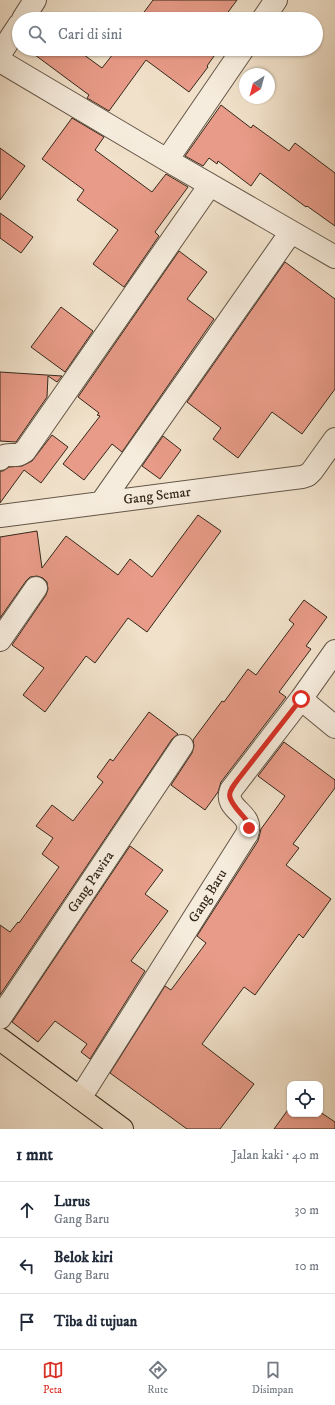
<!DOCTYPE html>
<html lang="id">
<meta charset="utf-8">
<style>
body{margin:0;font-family:"IM FELL DW Pica",serif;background:#f6f6f7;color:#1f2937}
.controls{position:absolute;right:12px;bottom:12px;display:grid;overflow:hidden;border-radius:8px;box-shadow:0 1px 3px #0004}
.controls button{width:36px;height:36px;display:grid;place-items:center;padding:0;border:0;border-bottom:1px solid #e0e1e3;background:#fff;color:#1f2937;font:20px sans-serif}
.compass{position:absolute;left:239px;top:68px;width:36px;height:36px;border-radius:50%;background:#fff;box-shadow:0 1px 3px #0004;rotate:216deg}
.stop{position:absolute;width:12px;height:12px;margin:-9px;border:3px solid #d93025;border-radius:50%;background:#fff}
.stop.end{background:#d93025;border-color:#fff;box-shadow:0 1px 4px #0008}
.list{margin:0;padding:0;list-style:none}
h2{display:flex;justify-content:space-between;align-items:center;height:52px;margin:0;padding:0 16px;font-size:17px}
h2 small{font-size:13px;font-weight:400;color:#747a83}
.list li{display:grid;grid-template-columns:26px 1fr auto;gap:12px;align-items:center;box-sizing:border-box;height:56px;padding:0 16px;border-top:1px solid #e0e1e3}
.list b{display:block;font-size:15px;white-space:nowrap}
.list p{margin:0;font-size:13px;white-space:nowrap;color:#747a83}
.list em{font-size:13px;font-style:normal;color:#747a83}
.icon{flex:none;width:22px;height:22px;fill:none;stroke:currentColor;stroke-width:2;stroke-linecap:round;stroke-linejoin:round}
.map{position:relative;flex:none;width:335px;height:1129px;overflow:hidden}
.search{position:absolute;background:#fff;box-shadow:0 1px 3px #0004;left:12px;right:12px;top:12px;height:44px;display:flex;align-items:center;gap:10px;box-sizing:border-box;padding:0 14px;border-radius:22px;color:#747a83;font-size:15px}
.sheet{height:220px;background:#fff}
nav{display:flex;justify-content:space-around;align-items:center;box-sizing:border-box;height:56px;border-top:1px solid #e0e1e3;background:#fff;font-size:11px;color:#747a83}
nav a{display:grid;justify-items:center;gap:2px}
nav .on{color:#d93025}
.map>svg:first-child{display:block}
.building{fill:#e89b88;stroke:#35281b}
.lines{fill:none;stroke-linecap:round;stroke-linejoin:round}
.minor-casing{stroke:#645647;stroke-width:24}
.highway-casing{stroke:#35281b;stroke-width:24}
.minor{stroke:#f6ecdd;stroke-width:22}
.highway{stroke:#f1e1ca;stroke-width:22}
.route{stroke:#d93025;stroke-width:5}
.labels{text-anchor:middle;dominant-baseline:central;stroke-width:4;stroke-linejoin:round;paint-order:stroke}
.street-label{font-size:14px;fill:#35281b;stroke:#f6ecdd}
</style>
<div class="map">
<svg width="335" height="1129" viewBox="0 0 335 1129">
<rect width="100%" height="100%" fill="#f1e1ca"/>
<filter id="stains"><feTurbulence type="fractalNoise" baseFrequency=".005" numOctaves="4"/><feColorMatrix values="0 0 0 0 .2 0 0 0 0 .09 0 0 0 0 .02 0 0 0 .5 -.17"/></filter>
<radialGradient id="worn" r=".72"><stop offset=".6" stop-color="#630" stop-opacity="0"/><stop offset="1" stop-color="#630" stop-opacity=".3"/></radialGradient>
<!-- building -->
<path class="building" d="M 153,0 L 237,0 L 223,19 L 139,19 Z
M 27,49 L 76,49 L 102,68 L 117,49 L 219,49 L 207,66 L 208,67 L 189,92 L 146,60 L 109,111 L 87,98 L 89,95 Z
M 221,105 L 251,128 L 253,125 L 289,151 L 295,143 L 335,173 L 335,226 L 307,206 L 306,207 L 260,173 L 251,186 L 218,161 L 217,164 L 209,158 L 203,166 L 185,156 Z
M 72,118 L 104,137 L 95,150 L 152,192 L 166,174 L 188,187 L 155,232 L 159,236 L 124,287 L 93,264 L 118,230 L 77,200 L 84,190 L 42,159 Z
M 0,148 L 25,166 L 0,200 Z
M 0,213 L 33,237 L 21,253 L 0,238 Z
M 179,251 L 207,272 L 187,299 L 214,319 L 122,452 L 112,444 L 84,480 L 63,464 L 100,416 L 97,415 L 99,413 L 78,397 Z
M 285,262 L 335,299 L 335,389 L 302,434 L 272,412 L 238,458 L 213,439 L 221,428 L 187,402 Z
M 61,307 L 93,331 L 65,372 L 31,347 Z
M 0,372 L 62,376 L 57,382 L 48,376 L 47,397 L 16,442 L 0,441 Z
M 52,435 L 68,447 L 41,483 L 24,470 L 0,503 L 0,471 L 3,471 L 9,467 L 22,466 L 32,461 Z
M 163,436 L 181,450 L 160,479 L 142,466 Z
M 198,515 L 221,531 L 147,632 L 128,618 L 95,663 L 86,656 L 45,712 L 23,695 L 44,668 L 12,645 L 46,595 L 48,589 L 47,582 L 43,578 L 37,576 L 30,577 L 26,581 L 0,618 L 0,537 L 37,531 L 42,568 L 66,536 L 118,575 L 130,559 L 152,577 Z
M 304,600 L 327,617 L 306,646 L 311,649 L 279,692 L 286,697 L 221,782 L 218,792 L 205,810 L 171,785 L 192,753 L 194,746 L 193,740 L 222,701 L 224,702 L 248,669 L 256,675 L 294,624 L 289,620 Z
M 149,712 L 178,734 L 172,739 L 0,995 L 0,925 L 10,932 L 18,922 L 19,923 L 59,867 L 42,854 L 53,838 L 36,826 L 52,805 L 73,821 L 103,782 L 97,777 L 110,759 L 113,761 Z
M 284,742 L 335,780 L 335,788 L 293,844 L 299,848 L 286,865 L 331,899 L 303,938 L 299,934 L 255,995 L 244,987 L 202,1044 L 254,1084 L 220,1129 L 187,1129 L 110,1073 L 165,986 L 171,990 L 206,943 L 197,936 L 258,841 L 261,829 L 285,796 L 258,776 Z
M 130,846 L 163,870 L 145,894 L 168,911 L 131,961 L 145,971 L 90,1059 L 81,1052 L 87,1044 L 55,1021 L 38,1042 L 12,1022 Z
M 290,1107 L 290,1114 L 320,1114 L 320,1112 L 335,1122 L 335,1129 L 274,1129 Z"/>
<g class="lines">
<!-- minor casing -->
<g class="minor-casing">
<path id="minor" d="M 23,19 L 35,0
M 263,19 L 276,0
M 0,54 L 19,25
M 0,61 L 167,160 L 335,257
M 167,160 L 243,49
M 0,459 C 5,454 9,455 16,455 C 19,455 22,453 25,451 L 210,185
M 101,503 L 291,232
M 0,516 L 302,477 L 308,475 L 312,471 L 335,439
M 0,640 L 36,588
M 301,699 L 335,727
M 0,1018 L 182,746
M 80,1098 L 247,834 C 255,813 223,810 231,790 L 301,699 L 335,651"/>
</g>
<!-- highway casing -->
<g class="highway-casing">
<path id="highway" d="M 0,1039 L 122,1129"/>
</g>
<!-- minor -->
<use href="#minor" class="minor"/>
<!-- highway -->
<use href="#highway" class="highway"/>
</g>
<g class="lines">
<!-- route -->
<path class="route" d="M 249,828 C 248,822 246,819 242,815 C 223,794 228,793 243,773 L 301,699"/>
</g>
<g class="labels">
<!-- street labels -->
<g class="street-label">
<text transform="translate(157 496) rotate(-7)">Gang Semar</text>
<text transform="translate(91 882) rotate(-56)">Gang Pawira</text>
<text transform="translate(208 896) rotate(-58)">Gang Baru</text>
</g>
</g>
<rect width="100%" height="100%" filter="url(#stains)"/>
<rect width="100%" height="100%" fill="url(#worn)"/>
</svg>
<div class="controls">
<button><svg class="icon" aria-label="locate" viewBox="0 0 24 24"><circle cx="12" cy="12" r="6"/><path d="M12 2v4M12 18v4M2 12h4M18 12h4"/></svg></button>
</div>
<svg class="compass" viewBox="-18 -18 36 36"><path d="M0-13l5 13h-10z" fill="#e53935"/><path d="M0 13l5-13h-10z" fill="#747a83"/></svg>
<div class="stop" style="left:301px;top:699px"></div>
<div class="stop end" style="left:249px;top:828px"></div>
<div class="search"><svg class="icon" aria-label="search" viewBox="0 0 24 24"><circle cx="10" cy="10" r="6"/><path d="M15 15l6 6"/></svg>Cari di sini</div>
</div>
<section class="sheet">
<h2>1 mnt<small>Jalan kaki · 40 m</small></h2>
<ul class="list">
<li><svg class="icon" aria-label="ahead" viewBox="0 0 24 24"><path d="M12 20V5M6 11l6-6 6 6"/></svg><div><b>Lurus</b><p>Gang Baru</p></div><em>30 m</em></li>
<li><svg class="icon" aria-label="left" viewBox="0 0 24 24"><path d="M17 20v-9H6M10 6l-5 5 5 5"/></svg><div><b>Belok kiri</b><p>Gang Baru</p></div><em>10 m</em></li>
<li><svg class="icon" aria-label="arrive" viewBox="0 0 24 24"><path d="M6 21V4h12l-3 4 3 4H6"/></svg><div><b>Tiba di tujuan</b></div></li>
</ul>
</section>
<nav>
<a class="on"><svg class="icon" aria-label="map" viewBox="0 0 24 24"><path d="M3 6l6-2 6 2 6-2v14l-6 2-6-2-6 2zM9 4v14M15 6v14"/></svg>Peta</a>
<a><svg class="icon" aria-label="directions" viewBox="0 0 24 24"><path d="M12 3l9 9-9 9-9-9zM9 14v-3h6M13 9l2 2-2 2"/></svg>Rute</a>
<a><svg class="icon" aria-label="saved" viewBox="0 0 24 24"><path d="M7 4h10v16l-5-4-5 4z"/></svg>Disimpan</a>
</nav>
